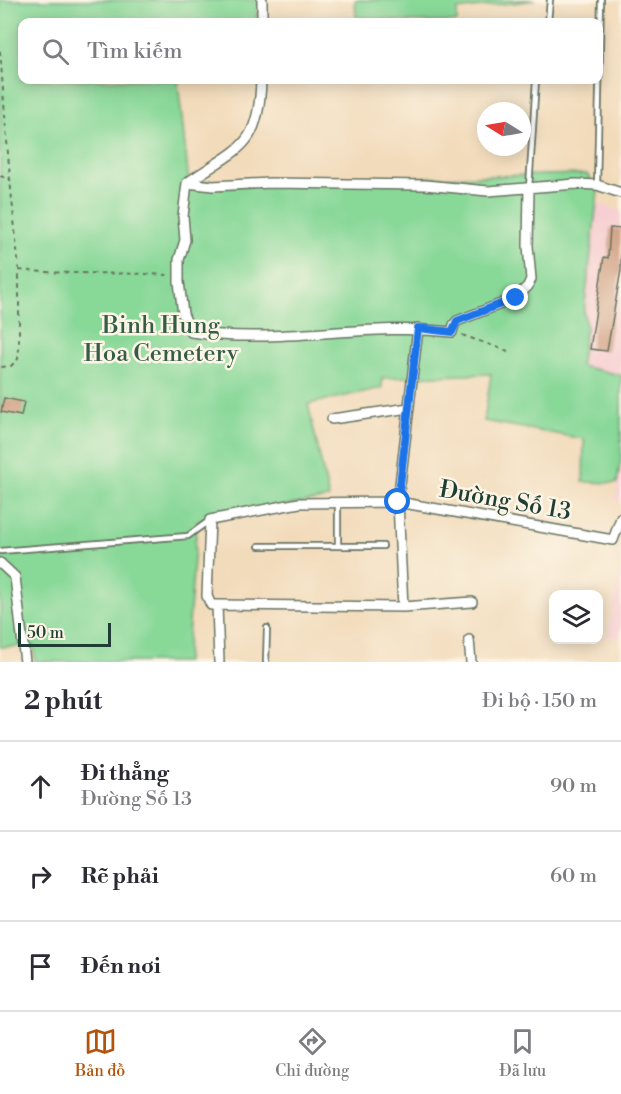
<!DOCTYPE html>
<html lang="vi">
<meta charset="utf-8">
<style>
body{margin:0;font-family:"Libre Bodoni",serif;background:#f2f2f3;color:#2b2b33}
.controls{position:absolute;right:18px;bottom:18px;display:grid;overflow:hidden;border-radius:12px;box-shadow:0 3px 15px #0003}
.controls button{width:54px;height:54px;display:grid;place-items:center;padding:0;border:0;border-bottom:2px solid #e1e1e2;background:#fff;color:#2b2b33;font:30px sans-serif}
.compass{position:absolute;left:477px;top:102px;width:54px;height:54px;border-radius:50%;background:#fff;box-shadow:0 3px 15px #0003;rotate:281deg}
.scale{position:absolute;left:18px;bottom:15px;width:93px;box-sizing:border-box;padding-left:6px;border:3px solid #1f3d34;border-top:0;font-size:16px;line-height:21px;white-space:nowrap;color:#1f3d34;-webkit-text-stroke:4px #fcf5e5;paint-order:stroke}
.stop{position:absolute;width:18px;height:18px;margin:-14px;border:4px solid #1a73e8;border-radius:50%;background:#fff}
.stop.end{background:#1a73e8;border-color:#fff;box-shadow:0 2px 6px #0008}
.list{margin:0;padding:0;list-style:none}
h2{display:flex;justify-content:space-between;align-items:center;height:78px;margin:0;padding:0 24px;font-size:26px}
h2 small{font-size:20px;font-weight:400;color:#7c7c81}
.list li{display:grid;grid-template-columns:39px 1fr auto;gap:18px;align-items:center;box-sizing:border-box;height:90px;padding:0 24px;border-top:2px solid #e1e1e2}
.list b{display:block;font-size:22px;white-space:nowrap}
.list p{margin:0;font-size:20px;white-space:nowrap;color:#7c7c81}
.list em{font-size:20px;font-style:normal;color:#7c7c81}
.icon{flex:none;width:33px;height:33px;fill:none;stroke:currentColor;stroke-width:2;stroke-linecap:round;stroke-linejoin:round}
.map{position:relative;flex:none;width:621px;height:662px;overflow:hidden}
.search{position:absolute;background:#fff;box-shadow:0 3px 15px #0003;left:18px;right:18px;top:18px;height:66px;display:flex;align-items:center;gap:15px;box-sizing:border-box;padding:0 21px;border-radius:12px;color:#7c7c81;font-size:22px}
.sheet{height:348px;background:#fff}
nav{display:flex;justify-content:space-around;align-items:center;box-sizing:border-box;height:84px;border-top:2px solid #e1e1e2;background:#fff;font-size:16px;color:#7c7c81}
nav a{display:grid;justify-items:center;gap:3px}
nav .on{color:#b45309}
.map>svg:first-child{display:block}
.built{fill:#f7cfd2}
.green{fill:#88d898;stroke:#548a66;stroke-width:1.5}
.building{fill:#ce9a7d}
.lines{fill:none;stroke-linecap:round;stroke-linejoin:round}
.service-casing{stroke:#697463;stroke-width:8}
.minor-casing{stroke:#697463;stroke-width:12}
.path{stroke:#697463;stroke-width:2;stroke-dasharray:4.5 4.5;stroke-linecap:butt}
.service{stroke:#fff;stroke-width:4.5}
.minor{stroke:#fff;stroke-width:9}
.route{stroke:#1a73e8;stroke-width:8}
.labels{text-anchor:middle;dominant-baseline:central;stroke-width:5;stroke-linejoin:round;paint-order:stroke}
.park-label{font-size:24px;fill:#345c48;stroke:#fcf5e5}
.street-label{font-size:24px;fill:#1f3d34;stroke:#fcf5e5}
</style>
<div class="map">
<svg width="621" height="662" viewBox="0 0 621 662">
<rect width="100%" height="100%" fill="#fcf5e5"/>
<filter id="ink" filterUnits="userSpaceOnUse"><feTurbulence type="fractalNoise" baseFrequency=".0167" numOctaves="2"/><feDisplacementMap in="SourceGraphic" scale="12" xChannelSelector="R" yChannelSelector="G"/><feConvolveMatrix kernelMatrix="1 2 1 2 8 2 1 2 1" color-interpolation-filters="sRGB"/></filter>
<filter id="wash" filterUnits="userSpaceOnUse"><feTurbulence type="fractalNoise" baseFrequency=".008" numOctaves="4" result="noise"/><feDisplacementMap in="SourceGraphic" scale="24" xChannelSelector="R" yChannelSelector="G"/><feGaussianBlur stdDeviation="1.35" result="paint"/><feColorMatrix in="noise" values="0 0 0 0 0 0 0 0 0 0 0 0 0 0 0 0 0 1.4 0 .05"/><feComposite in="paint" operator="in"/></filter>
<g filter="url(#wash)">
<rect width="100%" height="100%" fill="#f2dbbb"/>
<!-- built -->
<path class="built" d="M 597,203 L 621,211 L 621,375 L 580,367 L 586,328 L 584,312 Z
M 621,457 L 621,502 L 615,501 Z
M 621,567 L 621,639 L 607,636 Z"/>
<!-- green -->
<path class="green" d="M 0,0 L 258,0 L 256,22 L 22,22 L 22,80 L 181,80 L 178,83 L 189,182 L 587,174 L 598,192 L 584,312 L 586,327 L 580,366 L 621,375 L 621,457 L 617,483 L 583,482 L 584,439 L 484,421 L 491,374 L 382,378 L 382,388 L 308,404 L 329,498 L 197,522 L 186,662 L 35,662 L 34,646 L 0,647 Z
M 355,0 L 535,0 L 457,10 L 457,22 L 410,22 L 356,17 Z"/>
<g id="blocks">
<!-- building -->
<path class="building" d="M 610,228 L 621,229 L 621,270 L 607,351 L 590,349 L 604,257 L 608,258 Z
M 4,398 L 24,402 L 21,416 L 1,412 Z"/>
</g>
</g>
<g filter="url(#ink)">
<use href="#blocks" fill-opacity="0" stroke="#697463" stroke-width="1.5"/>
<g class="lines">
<!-- service casing -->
<g class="service-casing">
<path id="service" d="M 548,22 L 550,0
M 597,185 L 601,0
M 529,188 L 536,80
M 259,546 L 383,546
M 338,546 L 338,503
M 0,551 L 188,536 L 210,520
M 266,662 L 267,628"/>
</g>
<!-- minor casing -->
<g class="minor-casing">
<path id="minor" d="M 262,22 L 262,0
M 261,80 C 259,150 238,147 187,183 L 183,216 L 185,240 L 179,260 L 179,282 L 183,314 L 191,332 C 278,345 366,322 452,332 L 454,325 L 457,321 L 516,298 L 528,286 L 531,279 L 528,246 L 529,188
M 187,183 L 213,186 L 270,183 L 425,185 L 488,191 L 576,184 L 597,185 L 621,193
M 418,328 L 398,502 L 613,540 L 621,518
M 332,419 L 409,408
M 0,563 L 15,577 L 25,662
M 217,605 L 211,605 L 207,596 L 210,520 L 299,503 L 398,502 L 403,607
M 469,640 L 471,662
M 219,662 L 217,605 L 403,607 L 472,602"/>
</g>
<!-- path -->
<path class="path" d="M 0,51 L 10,179 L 19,270 L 19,349 L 18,359 L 11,366 L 0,367
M 0,176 L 9,179
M 19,270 C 69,275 119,272 169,275
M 462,335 L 508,351"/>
<!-- service -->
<use href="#service" class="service"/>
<!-- minor -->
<use href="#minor" class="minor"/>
</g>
</g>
<g class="lines" filter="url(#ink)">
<!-- route -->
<path class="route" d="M 398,502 L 418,328 L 452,332 L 457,321 L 516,298"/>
</g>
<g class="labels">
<!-- park labels -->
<g class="park-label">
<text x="161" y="326">Binh Hung<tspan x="161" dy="28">Hoa Cemetery</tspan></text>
</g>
<!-- street labels -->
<g class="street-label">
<text transform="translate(505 501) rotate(10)">Đường Số 13</text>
</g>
</g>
</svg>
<div class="controls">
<button><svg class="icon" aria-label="layers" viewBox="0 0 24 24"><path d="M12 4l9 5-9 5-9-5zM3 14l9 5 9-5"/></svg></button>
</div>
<svg class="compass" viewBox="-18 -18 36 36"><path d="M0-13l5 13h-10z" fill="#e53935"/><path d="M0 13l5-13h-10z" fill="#7c7c81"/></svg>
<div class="scale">50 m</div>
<div class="stop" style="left:398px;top:502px"></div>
<div class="stop end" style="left:516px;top:298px"></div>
<div class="search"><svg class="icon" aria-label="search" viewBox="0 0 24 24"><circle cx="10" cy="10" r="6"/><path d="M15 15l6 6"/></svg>Tìm kiếm</div>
</div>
<section class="sheet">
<h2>2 phút<small>Đi bộ · 150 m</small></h2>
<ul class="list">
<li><svg class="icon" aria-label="ahead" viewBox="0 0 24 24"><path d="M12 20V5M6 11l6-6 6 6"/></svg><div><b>Đi thẳng</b><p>Đường Số 13</p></div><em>90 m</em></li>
<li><svg class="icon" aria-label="right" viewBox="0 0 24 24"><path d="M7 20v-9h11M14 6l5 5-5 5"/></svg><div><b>Rẽ phải</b></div><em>60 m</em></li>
<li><svg class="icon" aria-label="arrive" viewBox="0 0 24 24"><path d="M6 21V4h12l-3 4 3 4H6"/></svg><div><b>Đến nơi</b></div></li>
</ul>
</section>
<nav>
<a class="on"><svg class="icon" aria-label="map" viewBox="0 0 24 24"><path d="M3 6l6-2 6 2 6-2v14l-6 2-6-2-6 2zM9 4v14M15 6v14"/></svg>Bản đồ</a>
<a><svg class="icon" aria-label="directions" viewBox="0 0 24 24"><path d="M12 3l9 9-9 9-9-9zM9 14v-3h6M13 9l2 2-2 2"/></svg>Chỉ đường</a>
<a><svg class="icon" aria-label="saved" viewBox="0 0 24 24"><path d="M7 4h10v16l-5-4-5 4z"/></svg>Đã lưu</a>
</nav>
